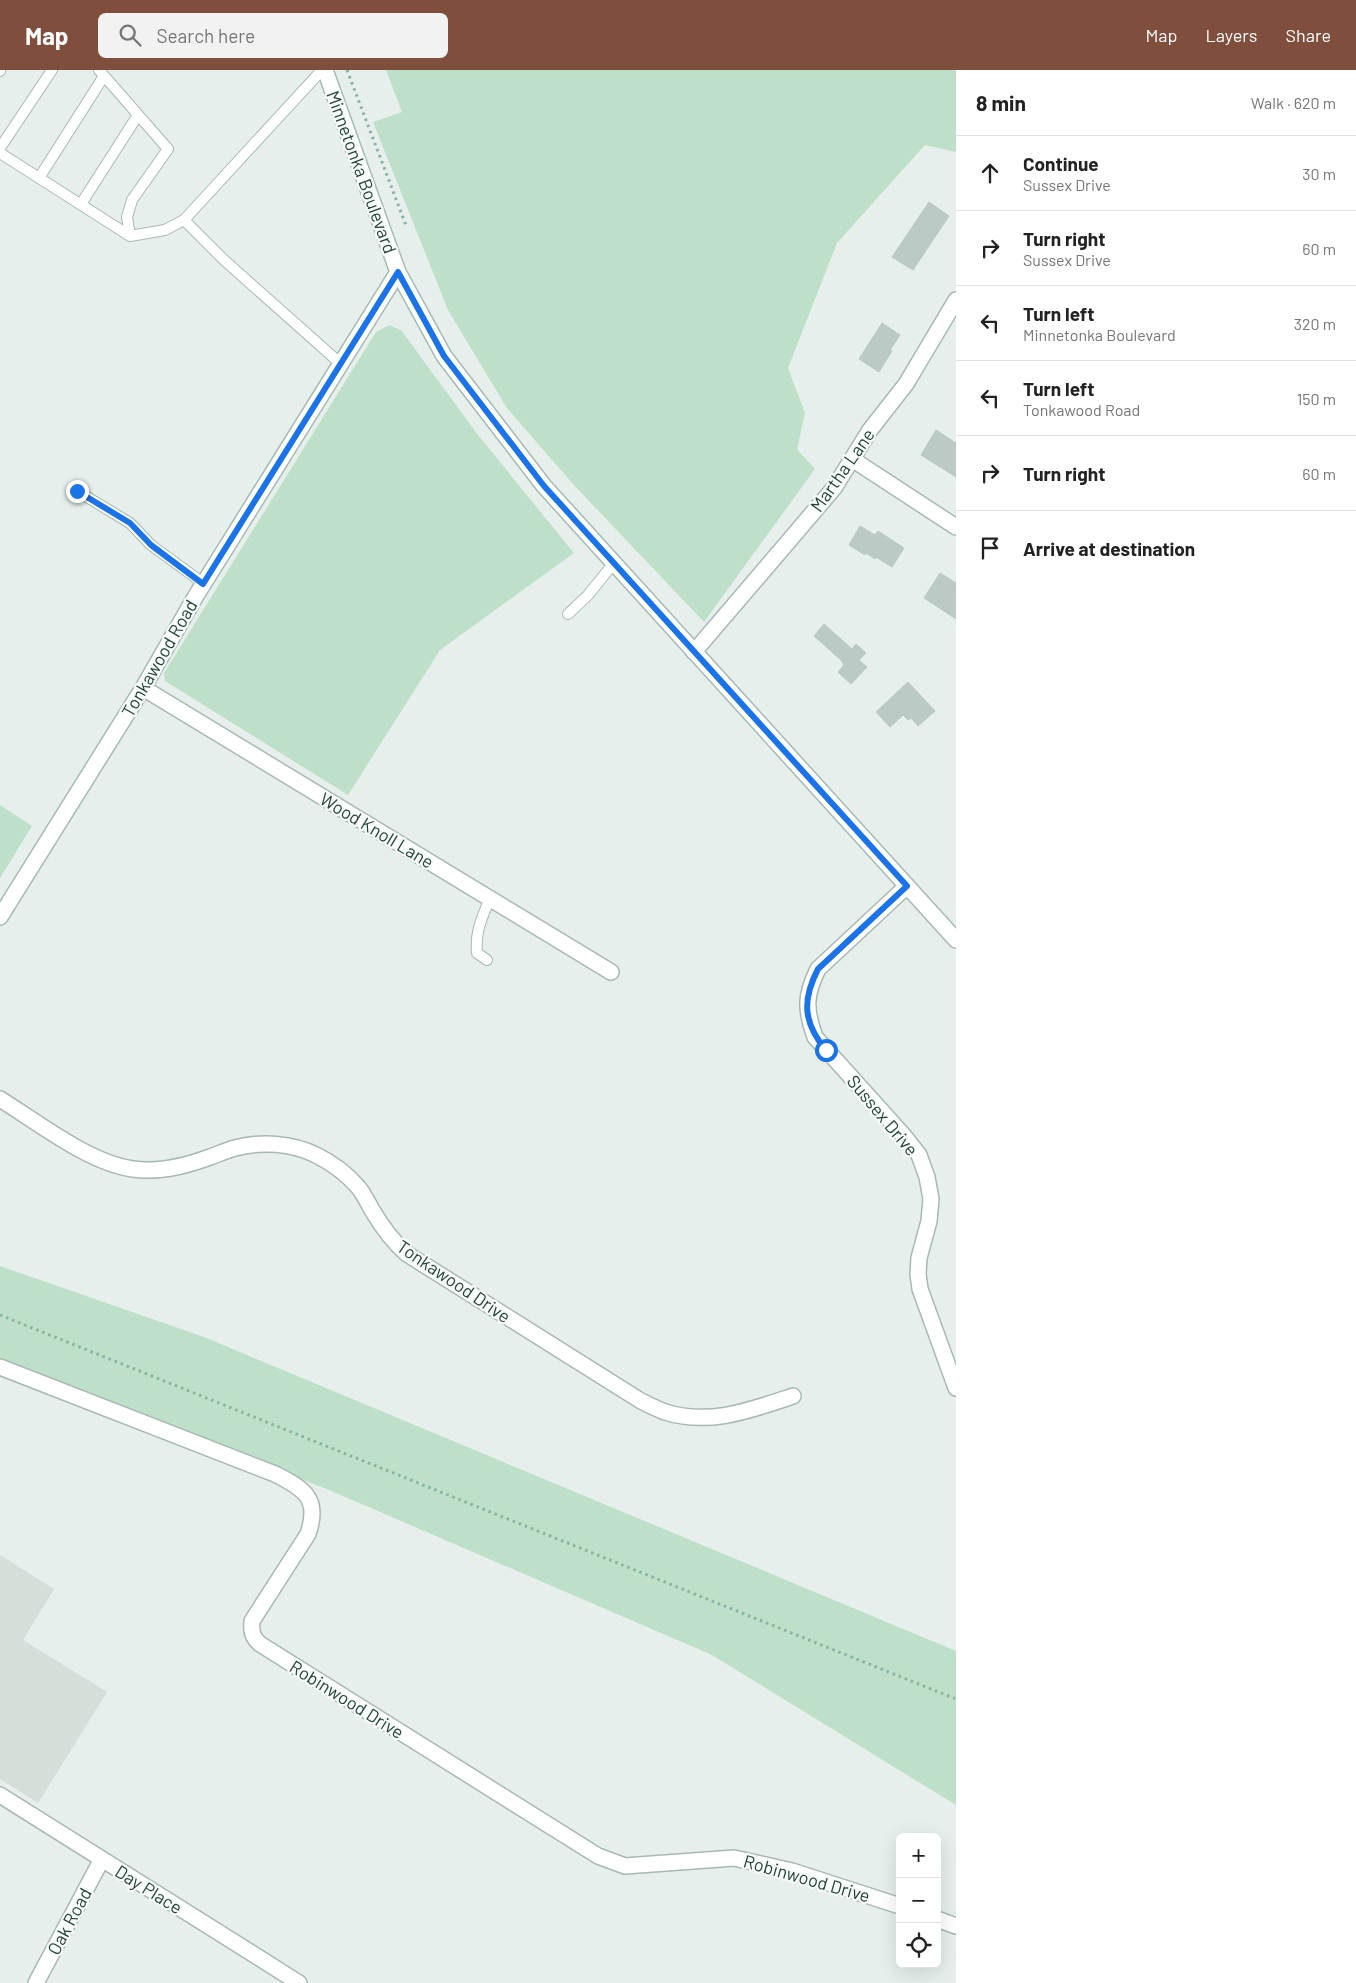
<!DOCTYPE html>
<meta charset="utf-8">
<style>
body{margin:0;font-family:Barlow,sans-serif;background:#f2f2f2;color:#222}
.controls{position:absolute;right:15px;bottom:15px;display:grid;overflow:hidden;border-radius:8px;box-shadow:0 5px 20px #0002}
.controls button{width:45px;height:45px;display:grid;place-items:center;padding:0;border:0;border-bottom:1px solid #e0e0e0;background:#fff;color:#222;font:25px sans-serif}
.stop{position:absolute;width:15px;height:15px;margin:-11px;border:4px solid #1a73e8;border-radius:50%;background:#fff}
.stop.end{background:#1a73e8;border-color:#fff;box-shadow:0 1px 5px #0008}
.list{margin:0;padding:0;list-style:none}
h2{display:flex;justify-content:space-between;align-items:center;height:65px;margin:0;padding:0 20px;font-size:21px}
h2 small{font-size:16px;font-weight:400;color:#767676}
.list li{display:grid;grid-template-columns:32px 1fr auto;gap:15px;align-items:center;box-sizing:border-box;height:75px;padding:0 20px;border-top:1px solid #e0e0e0}
.list b{display:block;font-size:19px;white-space:nowrap}
.list p{margin:0;font-size:16px;white-space:nowrap;color:#767676}
.list em{font-size:16px;font-style:normal;color:#767676}
.icon{flex:none;width:28px;height:28px;fill:none;stroke:currentColor;stroke-width:2;stroke-linecap:round;stroke-linejoin:round}
.map{position:relative;flex:none;width:956px;height:1913px;overflow:hidden}
header{display:flex;align-items:center;gap:30px;box-sizing:border-box;height:70px;padding:0 25px;background:#804e3d;color:#fff}
header strong{font-size:24px}
nav{display:flex;gap:28px;margin-inline-start:auto;font-size:18px}
.search{width:350px;height:45px;background:#f2f2f2;display:flex;align-items:center;gap:12px;box-sizing:border-box;padding:0 18px;border-radius:8px;color:#767676;font-size:19px}
main{display:flex}
aside{flex:1;background:#fff}
.map>svg:first-child{display:block}
.built{fill:#d4dfda}
.green{fill:#bfe0c8}
.building{fill:#bbcac4;stroke:#b8c9c2}
.lines{fill:none;stroke-linecap:round;stroke-linejoin:round}
.lane-casing{stroke:#a8b8b2;stroke-width:12}
.street-casing{stroke:#a8b8b2;stroke-width:18}
.secondary-casing{stroke:#a4bbb3;stroke-width:18}
.path{stroke:#86b3a5;stroke-width:3;stroke-dasharray:2.5 4;stroke-linecap:butt}
.lane{stroke:#fff;stroke-width:10}
.street{stroke:#fff;stroke-width:15}
.secondary{stroke:#fff;stroke-width:15}
.route{stroke:#1a73e8;stroke-width:6}
.labels{text-anchor:middle;dominant-baseline:central;stroke-width:4.5;stroke-linejoin:round;paint-order:stroke}
.street-label{font-size:18px;fill:#24423a;stroke:#f7fbf9}
</style>
<header>
<strong>Map</strong>
<div class="search"><svg class="icon" aria-label="search" viewBox="0 0 24 24"><circle cx="10" cy="10" r="6"/><path d="M15 15l6 6"/></svg>Search here</div>
<nav><a>Map</a><a>Layers</a><a>Share</a></nav>
</header>
<main>
<div class="map">
<svg width="956" height="1913" viewBox="0 0 956 1913">
<rect width="100%" height="100%" fill="#e6efeb"/>
<!-- built -->
<path class="built" d="M 0,1485 L 54,1519 L 23,1570 L 107,1622 L 38,1733 L 0,1709 Z"/>
<!-- green -->
<path class="green" d="M 386,0 L 956,0 L 956,82 L 925,75 L 837,173 L 788,298 L 805,343 L 797,379 L 815,399 L 704,552 L 572,413 L 507,338 L 448,240 L 373,52 L 402,42 Z
M 389,255 L 401,260 L 478,365 L 574,483 L 440,580 L 348,725 L 165,611 L 164,603 L 376,262 Z
M 0,735 L 32,756 L 0,808 Z
M 0,1196 L 204,1267 L 956,1581 L 956,1735 L 712,1585 L 329,1420 L 0,1289 Z"/>
<!-- building -->
<path class="building" d="M 929,132 L 949,146 L 913,200 L 892,187 Z
M 882,253 L 900,265 L 890,280 L 892,281 L 879,302 L 859,289 Z
M 936,360 L 956,373 L 956,407 L 921,385 Z
M 860,456 L 875,465 L 878,461 L 904,478 L 892,497 L 876,487 L 875,489 L 866,483 L 865,485 L 849,475 Z
M 940,503 L 956,513 L 956,549 L 924,528 Z
M 824,554 L 852,579 L 856,574 L 866,583 L 859,590 L 867,597 L 851,614 L 838,602 L 844,595 L 841,590 L 814,566 Z
M 908,612 L 935,641 L 918,656 L 911,648 L 908,650 L 903,645 L 890,657 L 876,642 Z"/>
<g class="lines">
<!-- lane casing -->
<g class="lane-casing">
<path id="lane" d="M 99,0 L 168,79 L 132,130 L 127,147 L 130,166 L 165,160 L 184,150 L 322,0
M 0,1 L 0,0
M 0,78 L 52,0
M 0,83 L 130,166
M 39,108 L 104,6
M 81,134 L 138,45
M 184,150 L 224,190 L 341,294
M 77,421 L 130,453 L 151,475 L 203,513
M 568,544 L 588,525 L 614,493
M 487,890 L 477,883 C 475,861 482,848 490,828"/>
</g>
<!-- street casing -->
<g class="street-casing">
<path id="street" d="M 852,389 L 956,457
M 694,582 L 834,418 L 870,360 L 906,314 L 956,230
M 143,618 L 611,902
M 907,816 L 818,899 C 805,925 805,939 815,967 L 905,1067 L 919,1085 L 927,1107 L 931,1129 L 929,1151 L 919,1188 L 918,1204 L 920,1219 L 956,1318
M 0,1029 C 37,1052 89,1093 133,1099 C 160,1103 186,1096 210,1087 C 219,1084 227,1080 235,1078 C 261,1071 292,1073 316,1085 C 332,1093 347,1104 358,1117 C 364,1124 368,1133 372,1140 C 382,1157 392,1171 407,1184 L 641,1331 C 649,1335 657,1339 665,1342 C 710,1356 751,1340 793,1326
M 0,1297 L 275,1404 C 305,1419 320,1429 308,1464 L 252,1551 C 251,1561 252,1567 260,1574 L 598,1786 L 625,1796 L 734,1788 L 792,1801 L 900,1836
M 0,1725 L 299,1913
M 937,1849 L 956,1856
M 36,1913 L 102,1789"/>
</g>
<!-- secondary casing -->
<g class="secondary-casing">
<path id="secondary" d="M 325,0 L 398,202 L 444,286 L 544,416 L 956,870
M 0,847 L 143,618 L 194,529 L 398,202"/>
</g>
<!-- path -->
<path class="path" d="M 347,0 L 407,158
M 0,1245 L 956,1629"/>
<!-- lane -->
<use href="#lane" class="lane"/>
<!-- street -->
<use href="#street" class="street"/>
<!-- secondary -->
<use href="#secondary" class="secondary"/>
</g>
<g class="lines">
<!-- route -->
<path class="route" d="M 77,421 L 130,453 L 151,475 L 203,514 L 398,202 L 444,286 L 544,416 L 907,816 L 818,899 C 802,930 803,953 826,980"/>
</g>
<g class="labels">
<!-- street labels -->
<g class="street-label">
<text transform="translate(362 102) rotate(70)">Minnetonka Boulevard</text>
<text transform="translate(842 400) rotate(-55)">Martha Lane</text>
<text transform="translate(159 588) rotate(-60)">Tonkawood Road</text>
<text transform="translate(377 760) rotate(31)">Wood Knoll Lane</text>
<text transform="translate(883 1045) rotate(50)">Sussex Drive</text>
<text transform="translate(454 1211) rotate(34)">Tonkawood Drive</text>
<text transform="translate(347 1629) rotate(32)">Robinwood Drive</text>
<text transform="translate(807 1808) rotate(16)">Robinwood Drive</text>
<text transform="translate(149 1819) rotate(32)">Day Place</text>
<text transform="translate(69 1851) rotate(-62)">Oak Road</text>
</g>
</g>
</svg>
<div class="controls">
<button>+</button>
<button>−</button>
<button><svg class="icon" aria-label="locate" viewBox="0 0 24 24"><circle cx="12" cy="12" r="6"/><path d="M12 2v4M12 18v4M2 12h4M18 12h4"/></svg></button>
</div>
<div class="stop" style="left:826px;top:980px"></div>
<div class="stop end" style="left:77px;top:421px"></div>
</div>
<aside>
<h2>8 min<small>Walk · 620 m</small></h2>
<ul class="list">
<li><svg class="icon" aria-label="ahead" viewBox="0 0 24 24"><path d="M12 20V5M6 11l6-6 6 6"/></svg><div><b>Continue</b><p>Sussex Drive</p></div><em>30 m</em></li>
<li><svg class="icon" aria-label="right" viewBox="0 0 24 24"><path d="M7 20v-9h11M14 6l5 5-5 5"/></svg><div><b>Turn right</b><p>Sussex Drive</p></div><em>60 m</em></li>
<li><svg class="icon" aria-label="left" viewBox="0 0 24 24"><path d="M17 20v-9H6M10 6l-5 5 5 5"/></svg><div><b>Turn left</b><p>Minnetonka Boulevard</p></div><em>320 m</em></li>
<li><svg class="icon" aria-label="left" viewBox="0 0 24 24"><path d="M17 20v-9H6M10 6l-5 5 5 5"/></svg><div><b>Turn left</b><p>Tonkawood Road</p></div><em>150 m</em></li>
<li><svg class="icon" aria-label="right" viewBox="0 0 24 24"><path d="M7 20v-9h11M14 6l5 5-5 5"/></svg><div><b>Turn right</b></div><em>60 m</em></li>
<li><svg class="icon" aria-label="arrive" viewBox="0 0 24 24"><path d="M6 21V4h12l-3 4 3 4H6"/></svg><div><b>Arrive at destination</b></div></li>
</ul>
</aside>
</main>
